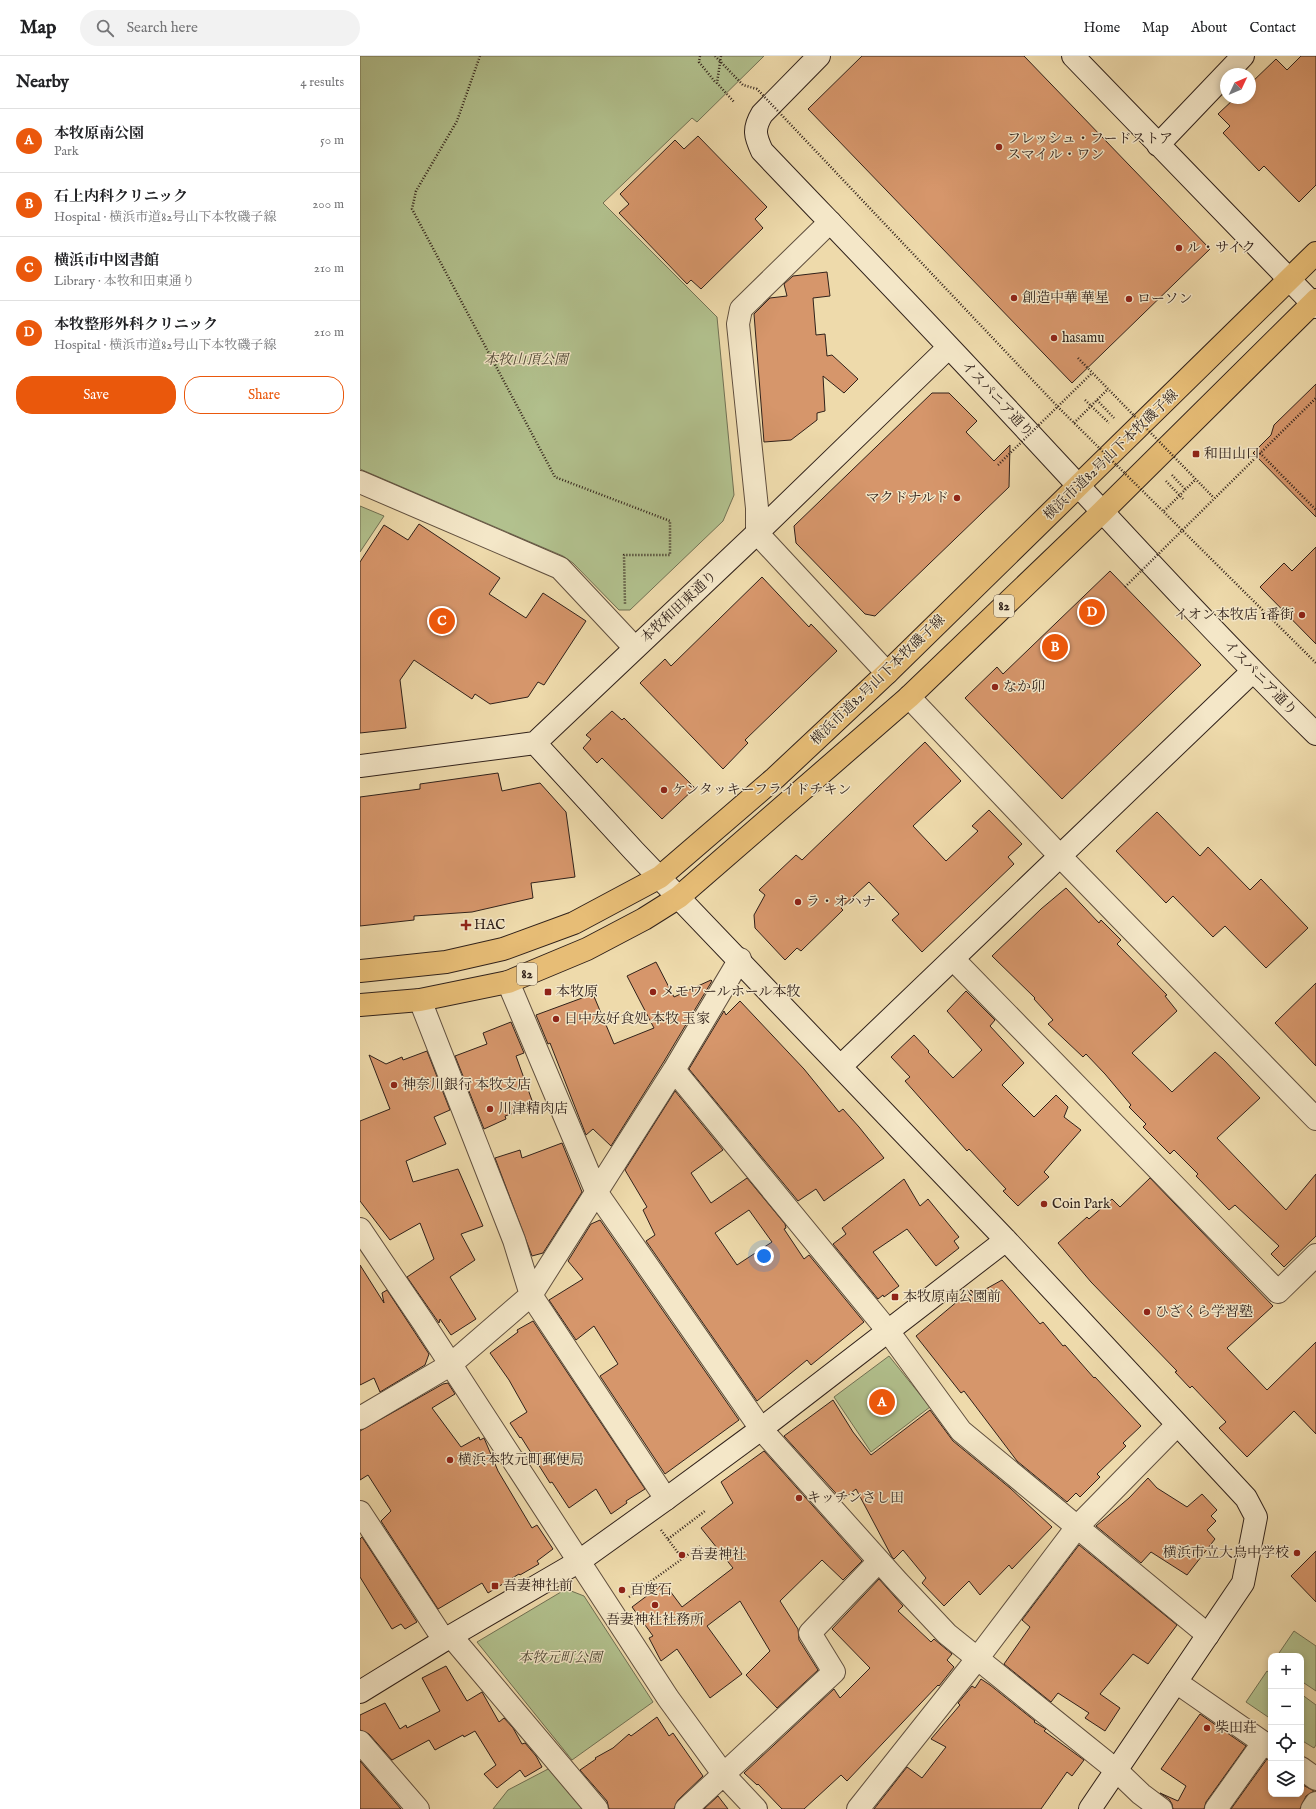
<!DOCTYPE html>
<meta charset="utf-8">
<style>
body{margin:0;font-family:"IM FELL English","Noto Serif JP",serif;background:#f2f2f2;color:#202124}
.controls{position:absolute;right:12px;bottom:12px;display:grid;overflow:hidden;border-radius:8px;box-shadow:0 2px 6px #0003}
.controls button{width:36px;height:36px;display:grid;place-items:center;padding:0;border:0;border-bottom:1px solid #e0e0e0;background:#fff;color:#202124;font:20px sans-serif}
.compass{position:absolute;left:860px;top:12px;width:36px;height:36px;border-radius:50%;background:#fff;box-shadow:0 2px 6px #0003;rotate:46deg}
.you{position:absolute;left:404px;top:1200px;width:14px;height:14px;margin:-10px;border:3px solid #fff;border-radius:50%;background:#1a73e8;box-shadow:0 0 0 6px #1a73e833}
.badge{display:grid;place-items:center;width:26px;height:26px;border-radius:50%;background:#ea580c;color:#fff;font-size:13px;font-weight:700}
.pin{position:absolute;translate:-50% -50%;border:2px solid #fff;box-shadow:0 1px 4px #0006}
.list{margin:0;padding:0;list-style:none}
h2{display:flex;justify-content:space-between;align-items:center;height:52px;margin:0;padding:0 16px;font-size:17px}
h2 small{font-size:13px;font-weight:400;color:#757577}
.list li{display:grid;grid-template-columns:26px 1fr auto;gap:12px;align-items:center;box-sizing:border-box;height:64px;padding:0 16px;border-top:1px solid #e0e0e0}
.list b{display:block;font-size:15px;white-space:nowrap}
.list p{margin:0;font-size:13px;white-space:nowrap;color:#757577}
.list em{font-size:13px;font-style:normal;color:#757577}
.actions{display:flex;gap:8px;padding:12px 16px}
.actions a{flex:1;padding:9px 0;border:1px solid #ea580c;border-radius:16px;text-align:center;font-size:14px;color:#ea580c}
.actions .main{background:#ea580c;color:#fff}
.icon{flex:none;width:22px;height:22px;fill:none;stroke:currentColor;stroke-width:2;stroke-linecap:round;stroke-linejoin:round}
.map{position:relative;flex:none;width:956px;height:1753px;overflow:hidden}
header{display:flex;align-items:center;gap:24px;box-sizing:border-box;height:56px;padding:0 20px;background:#fff;border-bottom:1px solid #e0e0e0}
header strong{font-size:19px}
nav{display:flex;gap:22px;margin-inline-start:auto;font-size:14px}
.search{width:280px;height:36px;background:#f2f2f2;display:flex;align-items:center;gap:10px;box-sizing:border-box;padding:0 14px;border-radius:22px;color:#757577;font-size:15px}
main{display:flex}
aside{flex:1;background:#fff}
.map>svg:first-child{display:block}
.green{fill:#b2c18e;stroke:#717154}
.building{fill:#d6966b;stroke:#30211a;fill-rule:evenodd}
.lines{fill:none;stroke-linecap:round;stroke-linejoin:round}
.street-casing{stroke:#604f3e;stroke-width:24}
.secondary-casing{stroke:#30211a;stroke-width:24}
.primary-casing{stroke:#30211a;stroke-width:24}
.path{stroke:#30211a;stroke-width:2.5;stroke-dasharray:1 2;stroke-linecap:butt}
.street{stroke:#f4e7c8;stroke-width:22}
.secondary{stroke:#f4e7c8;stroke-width:22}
.primary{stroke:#e7bd76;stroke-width:22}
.path-bridge{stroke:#30211a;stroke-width:2.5;stroke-dasharray:1 2;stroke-linecap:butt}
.poi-dot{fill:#8f2418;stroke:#f4e7c8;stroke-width:1.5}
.labels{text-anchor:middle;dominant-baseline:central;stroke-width:3;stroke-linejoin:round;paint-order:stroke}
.shield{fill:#f4e7c8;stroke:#6b5c4e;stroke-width:1}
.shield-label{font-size:13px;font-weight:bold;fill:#30211a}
.poi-label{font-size:14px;fill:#30211a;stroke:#f4e7c8;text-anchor:start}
.park-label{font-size:14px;font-style:italic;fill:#504937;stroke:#f4e7c8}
.street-label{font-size:14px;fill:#30211a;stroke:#f4e7c8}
</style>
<header>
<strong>Map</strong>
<div class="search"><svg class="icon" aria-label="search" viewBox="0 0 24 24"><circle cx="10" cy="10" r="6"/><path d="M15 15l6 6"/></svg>Search here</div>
<nav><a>Home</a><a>Map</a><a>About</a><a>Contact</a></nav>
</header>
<main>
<aside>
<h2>Nearby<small>4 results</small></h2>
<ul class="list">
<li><span class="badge">A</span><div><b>本牧原南公園</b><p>Park</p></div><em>50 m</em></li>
<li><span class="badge">B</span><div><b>石上内科クリニック</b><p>Hospital · 横浜市道82号山下本牧磯子線</p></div><em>200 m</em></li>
<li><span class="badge">C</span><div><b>横浜市中図書館</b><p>Library · 本牧和田東通り</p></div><em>210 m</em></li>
<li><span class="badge">D</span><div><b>本牧整形外科クリニック</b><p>Hospital · 横浜市道82号山下本牧磯子線</p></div><em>210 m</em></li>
</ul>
<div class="actions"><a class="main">Save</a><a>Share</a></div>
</aside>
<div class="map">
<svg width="956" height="1753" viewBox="0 0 956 1753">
<rect width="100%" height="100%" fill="#eedaab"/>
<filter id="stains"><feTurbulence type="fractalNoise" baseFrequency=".005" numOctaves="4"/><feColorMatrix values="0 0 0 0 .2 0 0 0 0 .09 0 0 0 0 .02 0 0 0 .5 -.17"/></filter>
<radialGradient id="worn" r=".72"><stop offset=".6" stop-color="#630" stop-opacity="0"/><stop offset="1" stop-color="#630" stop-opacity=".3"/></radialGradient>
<!-- green -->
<path class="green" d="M 0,0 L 404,0 L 337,66 L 332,62 L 243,147 L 357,261 L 374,439 L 363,465 L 270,554 L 259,554 L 213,507 L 203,500 L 0,413 Z
M 0,450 L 24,460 L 0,496 Z
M 529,1300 L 570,1351 L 511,1396 L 474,1341 Z
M 206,1533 L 224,1540 L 293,1646 L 212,1704 L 117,1586 Z
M 934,1575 L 956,1590 L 956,1635 L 941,1625 L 941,1600 L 917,1600 Z
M 907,1615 L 911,1618 L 911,1663 L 886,1646 Z
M 941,1638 L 956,1649 L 956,1689 L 954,1692 L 941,1684 Z
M 190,1712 L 224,1753 L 133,1753 L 148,1734 Z"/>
<!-- building -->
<path class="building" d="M 502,0 L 664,0 L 850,193 L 712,327 L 448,53 Z
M 941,0 L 956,0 L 956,129 L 939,146 L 904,110 L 899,115 L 863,77 L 870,70 L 858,58 L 875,42 L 890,42 L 890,28 L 916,3 L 927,14 Z
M 338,80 L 407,151 L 395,163 L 403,172 L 341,233 L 331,224 L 327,228 L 259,157 L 269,148 L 260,138 L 315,84 L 324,93 Z
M 467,216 L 470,240 L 453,242 L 456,279 L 465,278 L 467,300 L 472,299 L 498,323 L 484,337 L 463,320 L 465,355 L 457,357 L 457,364 L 431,384 L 404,386 L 394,258 L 410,242 L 427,240 L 424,228 L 433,220 Z
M 956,328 L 956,461 L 893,397 L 911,379 L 914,369 Z
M 572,337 L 589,337 L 617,365 L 606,376 L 634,405 L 650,389 L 649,431 L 515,560 L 505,558 L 436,487 L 434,470 Z
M 59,468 L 140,522 L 129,538 L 166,562 L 183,537 L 226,565 L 184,629 L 178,626 L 168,641 L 130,648 L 115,638 L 112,643 L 54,604 L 40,624 L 46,672 L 0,677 L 0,506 L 24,469 L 48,484 Z
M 956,491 L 956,588 L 900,531 L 924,507 L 932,515 Z
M 750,515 L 841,609 L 702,743 L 605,642 L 637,611 L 643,618 Z
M 402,521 L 449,571 L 451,568 L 477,595 L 385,684 L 388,687 L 363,713 L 280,627 L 305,603 L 311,610 Z
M 252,655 L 262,664 L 264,662 L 335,732 L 302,763 L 242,702 L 237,707 L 223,692 L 231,683 L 226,679 Z
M 565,686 L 601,725 L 553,770 L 586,805 L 618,775 L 612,770 L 629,754 L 662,788 L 648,801 L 654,808 L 562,896 L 532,864 L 539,858 L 509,826 L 481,852 L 483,854 L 441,895 L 437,892 L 425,904 L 395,872 L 394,859 L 405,839 L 399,834 L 436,799 L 442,804 Z
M 138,717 L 142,735 L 180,727 L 206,756 L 215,821 L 171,827 L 173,842 L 112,856 L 54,860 L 54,864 L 0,870 L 0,741 L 60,733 L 60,728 Z
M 797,756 L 840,800 L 848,791 L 890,834 L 901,823 L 948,872 L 906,912 L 865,870 L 853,881 L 813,840 L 806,847 L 756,795 Z
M 706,832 L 739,867 L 741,864 L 761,884 L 757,888 L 807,939 L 805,940 L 817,955 L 772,997 L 812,1036 L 855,996 L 863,1003 L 900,1042 L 857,1082 L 926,1154 L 956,1118 L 956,1180 L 924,1211 L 911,1198 L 919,1190 L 875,1149 L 869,1154 L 836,1120 L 838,1118 L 814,1094 L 810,1098 L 783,1071 L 786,1068 L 769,1051 L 771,1049 L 745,1018 L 726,998 L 723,1001 L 688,968 L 693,964 L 674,943 L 675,942 L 632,900 L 681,853 Z
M 296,906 L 314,941 L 351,924 L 352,925 L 303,1007 L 251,1090 L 233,1073 L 226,1079 L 190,987 L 188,988 L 176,959 L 233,938 L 254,988 L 294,972 L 267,920 Z
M 956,927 L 956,1010 L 915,967 Z
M 606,935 L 635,964 L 630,970 L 664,1007 L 642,1029 L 674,1061 L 696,1039 L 708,1051 L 704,1061 L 721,1074 L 684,1116 L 689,1121 L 658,1150 L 643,1135 L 646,1133 L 609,1093 L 607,1095 L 545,1025 L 550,1021 L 531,1001 L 554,979 L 569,995 L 568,996 L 593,1022 L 622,994 L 587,955 Z
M 380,945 L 444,1013 L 479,1056 L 483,1053 L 499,1071 L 524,1102 L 464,1145 L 456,1133 L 438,1145 L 329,1013 L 364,955 L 366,959 Z
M 151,966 L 164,997 L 156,1000 L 174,1050 L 145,1060 L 146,1063 L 124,1073 L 95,1000 L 127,988 L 123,977 Z
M 67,995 L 90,1054 L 74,1061 L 86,1088 L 46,1105 L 53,1126 L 98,1113 L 123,1170 L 101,1178 L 115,1204 L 90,1221 L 116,1263 L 91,1279 L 80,1263 L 79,1267 L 47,1221 L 74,1203 L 60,1167 L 30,1184 L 0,1145 L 0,1065 L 30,1053 L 9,999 L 26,1008 L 42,1001 L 43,1004 Z
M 315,1035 L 363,1094 L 331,1117 L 351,1147 L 387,1122 L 425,1168 L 426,1172 L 424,1173 L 444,1203 L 449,1199 L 504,1266 L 451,1309 L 447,1304 L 397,1345 L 286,1185 L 295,1179 L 283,1154 L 287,1151 L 265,1114 ZM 389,1154 L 412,1186 L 377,1209 L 355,1177 Z
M 202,1087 L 222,1136 L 183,1197 L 172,1200 L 135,1102 L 160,1094 L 162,1102 Z
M 790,1122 L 913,1250 L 867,1292 L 907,1334 L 956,1286 L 956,1378 L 934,1355 L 887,1401 L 859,1372 L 866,1366 L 832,1330 L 830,1332 L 815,1316 L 817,1315 L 731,1226 L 698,1187 L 727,1161 L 729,1163 L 752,1143 L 760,1151 Z
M 544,1123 L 560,1150 L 568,1143 L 599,1181 L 594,1185 L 599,1192 L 576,1210 L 547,1173 L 513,1196 L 539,1230 L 524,1241 L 523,1239 L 518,1243 L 473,1188 L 486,1178 L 482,1172 Z
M 240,1164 L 379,1364 L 305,1418 L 240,1320 L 258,1308 L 234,1270 L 216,1284 L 189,1244 L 223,1223 L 208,1205 L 231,1168 Z
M 0,1209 L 24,1247 L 22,1237 L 27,1234 L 69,1298 L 65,1309 L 20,1336 L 14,1322 L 0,1329 Z
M 642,1224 L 680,1268 L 683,1266 L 703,1290 L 705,1289 L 734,1322 L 735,1321 L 781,1370 L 763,1387 L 766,1390 L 737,1418 L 740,1421 L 720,1441 L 716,1437 L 707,1446 L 657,1405 L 604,1335 L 601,1337 L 556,1280 L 611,1234 L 615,1239 Z
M 173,1265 L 285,1433 L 266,1445 L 267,1447 L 251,1458 L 236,1433 L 209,1452 L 192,1426 L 190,1427 L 161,1381 L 160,1382 L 150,1367 L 167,1356 L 149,1324 L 130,1297 L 158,1276 L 157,1274 Z
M 88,1327 L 95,1338 L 72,1352 L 101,1391 L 119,1381 L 120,1384 L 124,1382 L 138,1415 L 172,1472 L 177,1469 L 193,1493 L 177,1505 L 179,1508 L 160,1519 L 159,1518 L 128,1537 L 122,1527 L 78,1553 L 21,1465 L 31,1455 L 8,1419 L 0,1424 L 0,1375 L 83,1328 Z
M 473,1344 L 493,1376 L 511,1399 L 570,1354 L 593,1385 L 650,1432 L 692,1471 L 652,1513 L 649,1509 L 620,1539 L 609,1525 L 584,1550 L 562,1527 L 566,1522 L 543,1494 L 534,1503 L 532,1501 L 496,1433 L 482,1444 L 424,1380 Z
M 404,1395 L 502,1505 L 483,1524 L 462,1504 L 420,1545 L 438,1573 L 439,1584 L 458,1614 L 417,1652 L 386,1619 L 410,1595 L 380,1545 L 347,1570 L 382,1618 L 350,1642 L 317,1593 L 301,1605 L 289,1582 L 293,1580 L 272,1551 L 304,1527 L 322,1551 L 373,1512 L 341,1472 L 373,1447 L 361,1426 Z
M 788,1422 L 797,1432 L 827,1451 L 842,1438 L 857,1454 L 851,1460 L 856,1465 L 847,1474 L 855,1483 L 827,1519 L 791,1496 L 781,1507 L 736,1470 L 769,1442 Z
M 2,1481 L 57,1566 L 45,1573 L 41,1568 L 32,1573 L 0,1521 L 0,1483 Z
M 719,1489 L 817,1569 L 788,1608 L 773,1598 L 740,1638 L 760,1652 L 745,1675 L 725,1662 L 729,1657 L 698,1637 L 691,1646 L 644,1608 L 670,1571 L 662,1564 Z
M 956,1495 L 956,1546 L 931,1520 Z
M 519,1523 L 543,1550 L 538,1555 L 571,1586 L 574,1583 L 592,1598 L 587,1604 L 594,1611 L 579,1630 L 578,1629 L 487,1725 L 481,1719 L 444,1753 L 422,1753 L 398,1728 L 397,1729 L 384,1717 L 474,1633 L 480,1642 L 510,1612 L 472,1573 Z
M 86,1610 L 107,1645 L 122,1636 L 139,1666 L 144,1662 L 153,1672 L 162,1688 L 165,1687 L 176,1700 L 182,1711 L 165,1721 L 160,1714 L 137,1732 L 124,1718 L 136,1709 L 115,1675 L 104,1681 L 103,1679 L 75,1694 L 69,1684 L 32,1704 L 9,1678 L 0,1674 L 0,1659 L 25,1647 L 40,1673 L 46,1669 L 47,1672 L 80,1655 L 62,1622 Z
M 621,1623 L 630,1629 L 675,1665 L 674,1666 L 686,1673 L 684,1675 L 724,1704 L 712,1720 L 707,1716 L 681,1753 L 514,1753 L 547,1711 L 562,1722 L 586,1691 L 571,1683 L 600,1649 L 598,1647 L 612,1630 L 615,1632 Z
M 840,1658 L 886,1690 L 846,1746 L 844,1753 L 813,1753 L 812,1748 L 809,1743 L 800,1737 L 818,1745 L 826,1730 L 801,1713 Z
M 297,1661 L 309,1680 L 313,1677 L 343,1720 L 318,1744 L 314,1753 L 249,1753 L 247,1745 L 220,1714 L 236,1703 L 235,1702 L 253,1692 L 269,1678 L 271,1680 Z
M 907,1703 L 911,1704 L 911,1738 L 941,1738 L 941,1728 L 954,1735 L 946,1740 L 940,1753 L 871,1753 Z
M 0,1705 L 41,1753 L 0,1753 Z
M 358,1740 L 368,1753 L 344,1753 Z"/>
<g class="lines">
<!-- street casing -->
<g class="street-casing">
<path id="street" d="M 470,166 L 381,253 L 378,268 L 397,452 L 397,477 L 527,617
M 0,426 L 200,512 L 275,592
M 549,641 L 700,800 L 956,1063
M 593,903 L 918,1236 L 956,1199
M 148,926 L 237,1137 L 401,1373 L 538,1526 L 587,1578 L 756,1714 L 781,1738 L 801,1753
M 60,944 L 154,1184 L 171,1239 L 306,1443
M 314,1014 L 528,1275 L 601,1375 L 848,1579
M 0,1173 L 63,1266 L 308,1642 L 364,1719 L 396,1753
M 0,1362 L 90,1309 L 171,1239 L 314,1014 L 380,903
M 0,1456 L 84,1584
M 91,1580 L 237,1753
M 816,1626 L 911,1692
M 0,1686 L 58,1753
M 941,1712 L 956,1723
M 326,1753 L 474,1616 L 450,1577 L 519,1505
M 498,1753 L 617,1603 L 717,1471 L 817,1369
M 856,1753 L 903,1687
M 952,1753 L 956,1747"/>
</g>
<!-- secondary casing -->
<g class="secondary-casing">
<path id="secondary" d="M 459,0 L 402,58 C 393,73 395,80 402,95 C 464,160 527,225 589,291 C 711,420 829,553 956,678
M 713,0 L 956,251
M 798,89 L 883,0
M 175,687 L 274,795 L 646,1184 L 886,1442 L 896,1461 L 883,1527 L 730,1753
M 0,710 L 175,687 L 397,477 L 589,291
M 481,1010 L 893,615
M 0,1636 L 91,1580 L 218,1506 L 306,1443 L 401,1373 L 646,1184"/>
</g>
<!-- primary casing -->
<g class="primary-casing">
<path id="primary" d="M 0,915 L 86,906 L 143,893 L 214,867 L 300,821 L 415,722 L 527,617 L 956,197
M 0,949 L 60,944 L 148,926 L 227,893 L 284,863 L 319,841 L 549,641 L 742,456 L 956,244"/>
</g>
<!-- path -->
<path class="path" d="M 120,0 L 97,65 L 56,135 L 52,153 L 195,421 L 310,465 L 310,499 L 264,499 L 265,548
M 340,0 L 339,6 L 356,27
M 361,0 L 357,27 L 374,46
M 725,344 L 749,367
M 737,344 L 754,362
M 900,397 L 956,454
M 812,419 L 825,433
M 806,425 L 823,443
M 301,1474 L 322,1502
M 308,1483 L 345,1455
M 269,1541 L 340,1490"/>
<!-- street -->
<use href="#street" class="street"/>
<!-- secondary -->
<use href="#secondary" class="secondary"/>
<!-- primary -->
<use href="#primary" class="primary"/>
<!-- path-bridge -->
<path class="path-bridge" d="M 355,0 L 383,29 L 397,33 L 698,351 L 956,607
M 718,302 L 854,442
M 714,367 L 748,333
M 638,409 L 732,317
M 804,455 L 836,423
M 765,531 L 956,342"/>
</g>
<!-- markers -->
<g class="poi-dot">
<circle cx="639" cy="91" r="4"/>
<circle cx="819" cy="192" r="4"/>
<circle cx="654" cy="242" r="4"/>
<circle cx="769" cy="243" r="4"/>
<circle cx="694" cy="282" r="4"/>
<rect x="832" y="394" width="8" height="8" rx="2"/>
<circle cx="597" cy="442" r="4"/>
<circle cx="942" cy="559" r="4"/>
<circle cx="635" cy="631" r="4"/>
<circle cx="304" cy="734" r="4"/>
<circle cx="438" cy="846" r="4"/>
<path d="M104 863h4v4h4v4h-4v4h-4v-4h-4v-4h4z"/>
<rect x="184" y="932" width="8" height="8" rx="2"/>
<circle cx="293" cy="936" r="4"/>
<circle cx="196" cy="963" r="4"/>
<circle cx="34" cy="1029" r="4"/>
<circle cx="130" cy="1053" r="4"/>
<circle cx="684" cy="1148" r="4"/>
<rect x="531" y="1237" width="8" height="8" rx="2"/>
<circle cx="787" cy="1256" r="4"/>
<circle cx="90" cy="1404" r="4"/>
<circle cx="439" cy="1442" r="4"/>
<circle cx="937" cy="1497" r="4"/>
<circle cx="322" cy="1499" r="4"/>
<rect x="131" y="1526" width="8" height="8" rx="2"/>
<circle cx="262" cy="1534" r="4"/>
<circle cx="295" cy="1549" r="4"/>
<circle cx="847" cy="1672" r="4"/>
</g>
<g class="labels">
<!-- shield labels -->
<g class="shield">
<rect x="634" y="539" width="20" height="22" rx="3"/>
<rect x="157" y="907" width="20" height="22" rx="3"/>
</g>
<g class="shield-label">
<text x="644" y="550">82</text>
<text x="167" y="918">82</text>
</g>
<!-- poi labels -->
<g class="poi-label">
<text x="647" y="83">フレッシュ・フードストア<tspan x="647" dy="16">スマイル・ワン</tspan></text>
<text x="827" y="192">ル・サイク</text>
<text x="662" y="242">創造中華 華星</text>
<text x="777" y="243">ローソン</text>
<text x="702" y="282">hasamu</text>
<text x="844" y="398">和田山口</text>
<text x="589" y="442" text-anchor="end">マクドナルド</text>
<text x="934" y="559" text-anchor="end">イオン本牧店 1番街</text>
<text x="643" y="631">なか卯</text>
<text x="312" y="734">ケンタッキーフライドチキン</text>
<text x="446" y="846">ラ・オハナ</text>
<text x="114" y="869">HAC</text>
<text x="196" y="936">本牧原</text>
<text x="301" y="936">メモワールホール本牧</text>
<text x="204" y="963">日中友好食処 本牧 玉家</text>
<text x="42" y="1029">神奈川銀行 本牧支店</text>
<text x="138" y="1053">川津精肉店</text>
<text x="692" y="1148">Coin Park</text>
<text x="543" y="1241">本牧原南公園前</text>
<text x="795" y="1256">ひざくら学習塾</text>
<text x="98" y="1404">横浜本牧元町郵便局</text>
<text x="447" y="1442">キッチンさし田</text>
<text x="929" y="1497" text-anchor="end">横浜市立大鳥中学校</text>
<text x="330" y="1499">吾妻神社</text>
<text x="143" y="1530">吾妻神社前</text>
<text x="270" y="1534">百度石</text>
<text x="295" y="1564" text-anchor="middle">吾妻神社社務所</text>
<text x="855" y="1672">柴田荘</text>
</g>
<!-- park labels -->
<g class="park-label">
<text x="166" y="304">本牧山頂公園</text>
<text x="200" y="1602">本牧元町公園</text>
</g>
<!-- street labels -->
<g class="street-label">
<text transform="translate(637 343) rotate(47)">イスパニア通り</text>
<text transform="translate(751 399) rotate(-44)">横浜市道82号山下本牧磯子線</text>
<text transform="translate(319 551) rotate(-43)">本牧和田東通り</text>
<text transform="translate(900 622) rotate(46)">イスパニア通り</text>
<text transform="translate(518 624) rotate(-44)">横浜市道82号山下本牧磯子線</text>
</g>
</g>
<rect width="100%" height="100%" filter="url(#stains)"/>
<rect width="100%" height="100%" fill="url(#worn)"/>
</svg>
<div class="controls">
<button>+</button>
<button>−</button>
<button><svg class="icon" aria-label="locate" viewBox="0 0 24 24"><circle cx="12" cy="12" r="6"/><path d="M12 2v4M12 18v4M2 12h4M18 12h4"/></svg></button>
<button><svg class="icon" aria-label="layers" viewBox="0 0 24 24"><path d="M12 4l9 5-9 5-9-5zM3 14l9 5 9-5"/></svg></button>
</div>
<svg class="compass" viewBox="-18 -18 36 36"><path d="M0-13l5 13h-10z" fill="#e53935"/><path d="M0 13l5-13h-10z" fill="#757577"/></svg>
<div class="you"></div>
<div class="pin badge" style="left:522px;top:1346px">A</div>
<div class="pin badge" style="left:695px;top:591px">B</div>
<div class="pin badge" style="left:82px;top:565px">C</div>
<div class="pin badge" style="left:732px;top:556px">D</div>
</div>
</main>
